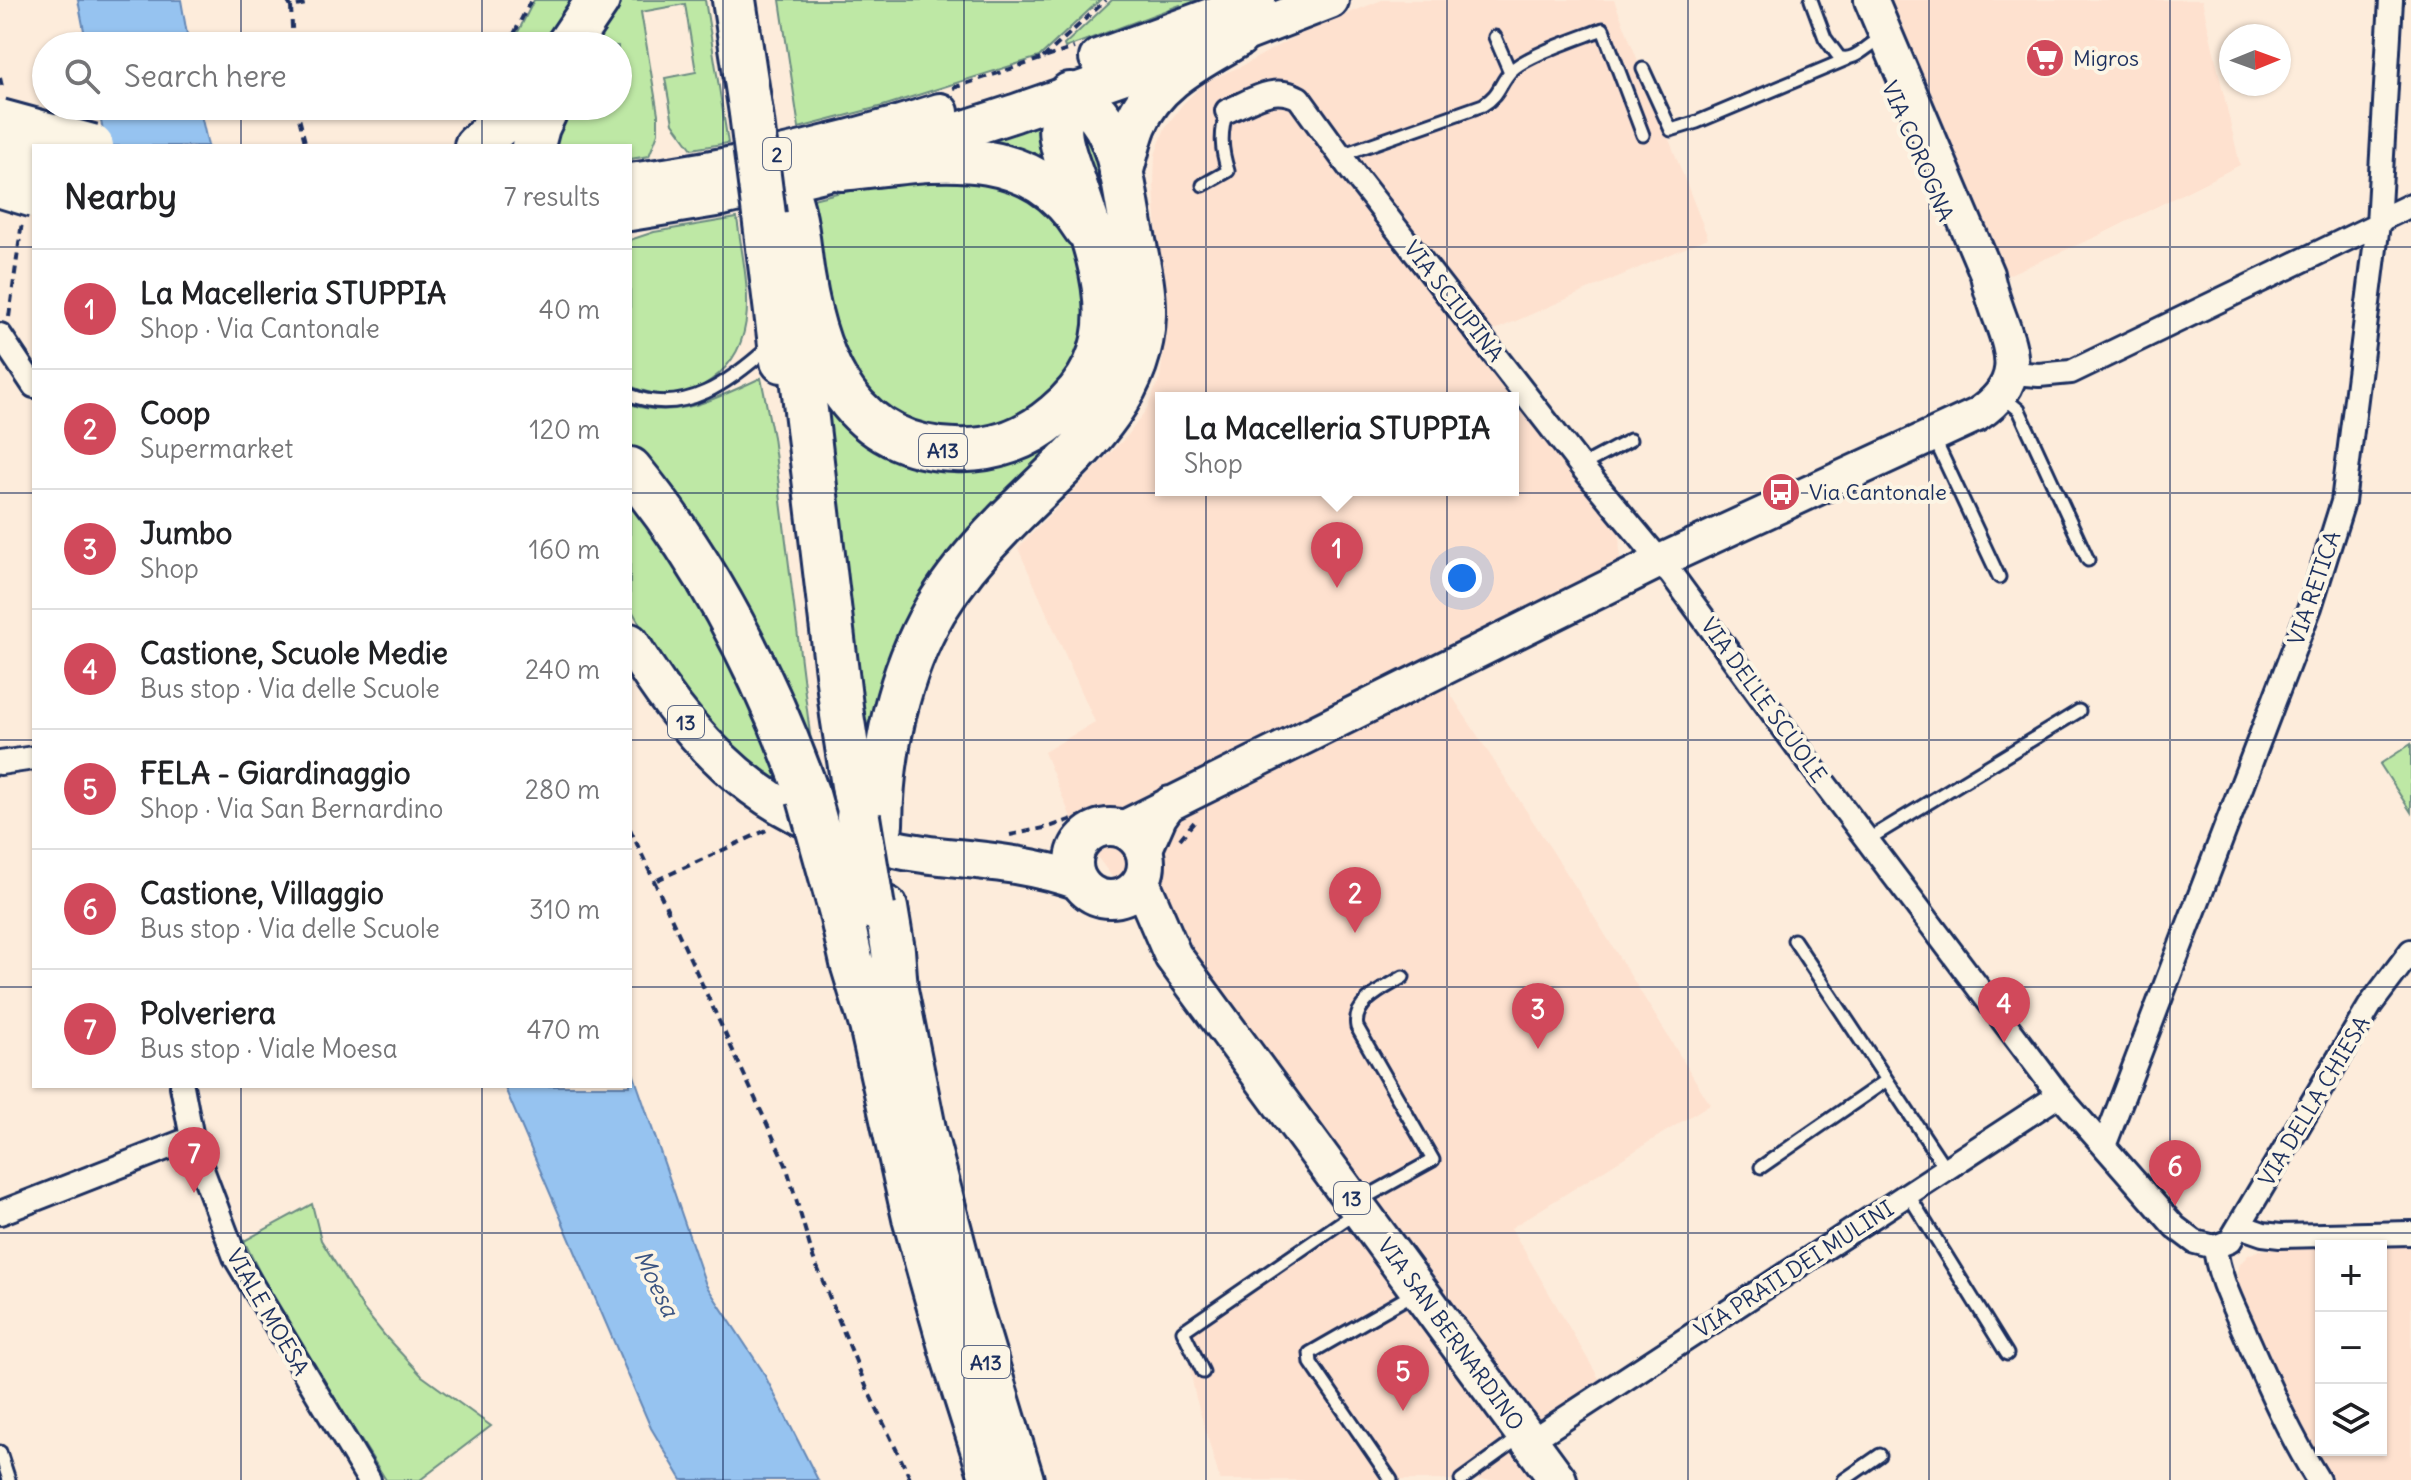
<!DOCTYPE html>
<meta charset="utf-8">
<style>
body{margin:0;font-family:Delius,sans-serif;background:#f2f2f2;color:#202124}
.controls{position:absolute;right:24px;bottom:24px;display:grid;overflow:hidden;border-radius:0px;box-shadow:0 2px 6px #0004}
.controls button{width:72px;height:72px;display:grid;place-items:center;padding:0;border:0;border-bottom:2px solid #e0e0e0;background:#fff;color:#202124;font:40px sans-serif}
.compass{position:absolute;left:2219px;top:24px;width:72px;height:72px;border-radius:50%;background:#fff;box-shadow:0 2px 6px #0004;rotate:89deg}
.you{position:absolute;left:1462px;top:578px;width:28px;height:28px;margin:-20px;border:6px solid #fff;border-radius:50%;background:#1a73e8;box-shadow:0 0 0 12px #1a73e833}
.badge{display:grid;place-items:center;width:52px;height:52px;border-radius:50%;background:#d1495b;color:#fff;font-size:26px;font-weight:700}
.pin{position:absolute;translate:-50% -66px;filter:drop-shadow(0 2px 4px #0008)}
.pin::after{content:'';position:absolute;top:42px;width:28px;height:24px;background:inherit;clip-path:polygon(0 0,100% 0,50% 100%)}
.popup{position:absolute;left:1155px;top:392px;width:364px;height:104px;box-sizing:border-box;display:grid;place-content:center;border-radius:0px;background:#fff;filter:drop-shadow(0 2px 6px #0005);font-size:26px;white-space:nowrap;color:#757577}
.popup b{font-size:30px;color:#202124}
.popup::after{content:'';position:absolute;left:50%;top:100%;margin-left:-16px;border:16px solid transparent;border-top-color:#fff}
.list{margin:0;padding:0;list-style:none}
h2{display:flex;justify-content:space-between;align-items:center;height:104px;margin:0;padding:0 32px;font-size:34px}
h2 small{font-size:26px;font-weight:400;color:#757577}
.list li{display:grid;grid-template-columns:52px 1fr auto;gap:24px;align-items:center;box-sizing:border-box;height:120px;padding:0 32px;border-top:2px solid #e0e0e0}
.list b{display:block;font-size:30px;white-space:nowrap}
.list p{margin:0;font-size:26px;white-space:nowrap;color:#757577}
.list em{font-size:26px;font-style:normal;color:#757577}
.icon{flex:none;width:44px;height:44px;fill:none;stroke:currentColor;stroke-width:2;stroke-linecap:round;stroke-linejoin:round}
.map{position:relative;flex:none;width:2411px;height:1480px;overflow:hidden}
.search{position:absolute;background:#fff;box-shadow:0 2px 6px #0004;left:32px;top:32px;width:600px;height:88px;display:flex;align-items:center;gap:20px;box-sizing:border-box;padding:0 28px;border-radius:44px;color:#757577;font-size:30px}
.panel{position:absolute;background:#fff;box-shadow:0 2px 6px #0004;left:32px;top:144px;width:600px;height:944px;border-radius:0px}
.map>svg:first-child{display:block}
.built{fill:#fee1cf;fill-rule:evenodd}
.green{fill:#bee8a5;stroke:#6c8c82;stroke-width:2}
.water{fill:#96c3f0;stroke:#6588b6;stroke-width:2}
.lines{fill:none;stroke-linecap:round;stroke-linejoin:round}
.lane-casing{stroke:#1b2f5e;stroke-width:17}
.street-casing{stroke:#1b2f5e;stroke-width:28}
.secondary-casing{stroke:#1b2f5e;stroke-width:38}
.primary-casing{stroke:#1b2f5e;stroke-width:42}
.highway-casing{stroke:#1b2f5e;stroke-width:48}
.path{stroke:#1b2f5e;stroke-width:4;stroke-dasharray:8 6;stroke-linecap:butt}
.lane{stroke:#fcf5e5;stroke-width:11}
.street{stroke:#fcf5e5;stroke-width:22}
.secondary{stroke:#fcf5e5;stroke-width:32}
.primary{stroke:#fcf5e5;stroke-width:36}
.highway{stroke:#fcf5e5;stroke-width:42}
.primary-bridge-casing{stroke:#1b2f5e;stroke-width:42;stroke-linecap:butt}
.highway-bridge-casing{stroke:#1b2f5e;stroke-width:48;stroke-linecap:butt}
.primary-bridge{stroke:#fcf5e5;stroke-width:36}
.highway-bridge{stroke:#fcf5e5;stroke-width:42}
.grid{fill:none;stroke:#1b2f5e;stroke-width:2;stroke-opacity:0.55}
.labels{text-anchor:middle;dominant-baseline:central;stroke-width:8;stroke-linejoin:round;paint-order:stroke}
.shield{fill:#fcf5e5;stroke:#5e6a86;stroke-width:2}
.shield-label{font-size:20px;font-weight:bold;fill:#1b2f5e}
.poi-label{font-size:22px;fill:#1b2f5e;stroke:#fcf5e5;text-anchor:start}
.street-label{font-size:22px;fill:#1b2f5e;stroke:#fcf5e5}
.water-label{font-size:24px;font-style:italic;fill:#3a5482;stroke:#fcf5e5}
</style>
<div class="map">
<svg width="2411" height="1480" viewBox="0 0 2411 1480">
<rect width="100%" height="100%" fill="#fdecdb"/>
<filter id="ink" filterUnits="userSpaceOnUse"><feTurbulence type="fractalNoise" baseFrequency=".0125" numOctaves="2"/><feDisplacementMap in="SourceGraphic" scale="16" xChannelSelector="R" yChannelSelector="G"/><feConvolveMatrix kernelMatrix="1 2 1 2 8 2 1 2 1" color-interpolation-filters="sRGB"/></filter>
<g filter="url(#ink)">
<!-- built -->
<path class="built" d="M 1382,0 L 1614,0 L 1708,238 L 1481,336 L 1581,466 L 1619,529 L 1620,561 L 1426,656 L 1575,886 L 1710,1104 L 1511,1228 L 1607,1392 L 1543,1430 L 1555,1480 L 1220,1480 L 1195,1395 L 1183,1331 L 1359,1209 L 1075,827 L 1044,752 L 1095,722 L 1018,548 L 1129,434 L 1147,408 L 1160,378 L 1167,324 L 1166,289 L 1158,254 L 1154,185 L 1155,155 L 1165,128 L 1182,105 L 1205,82 L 1244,65 L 1304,31 ZM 1161,398 L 1513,398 L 1513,490 L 1161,490 Z
M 1885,0 L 2202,0 L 2240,165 L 2098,236 L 1996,280 Z
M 2411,1243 L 2411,1480 L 2327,1480 L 2238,1286 L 2237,1274 L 2240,1264 L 2248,1255 L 2260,1250 L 2321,1247 L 2321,1450 L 2381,1450 L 2381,1246 L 2341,1246 Z"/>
<!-- green -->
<path class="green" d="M 534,0 L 584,0 L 557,46 L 511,46 Z
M 615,0 L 705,0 L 728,143 L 692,149 L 673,123 L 665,78 L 696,72 L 685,4 L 641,12 L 658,114 L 658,133 L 649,156 L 630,159 L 630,146 L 541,146 L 558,106 L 618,106 L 618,46 L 591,46 Z
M 780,0 L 1100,0 L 1039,57 L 883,106 L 799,128 Z
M 1112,0 L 1216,0 L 1183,13 L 1180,5 L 1065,48 L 1064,45 Z
M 1070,112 L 1106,159 L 1120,370 L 1024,486 L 870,747 L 858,690 L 820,383 L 944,459 L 1098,376 Z
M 1047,120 L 1065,189 L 972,145 Z
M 927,174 L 1002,182 L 1045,207 L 1072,239 L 1086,275 L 1085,337 L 1071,371 L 1035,410 L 985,432 L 921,427 L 877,404 L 837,347 L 809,200 L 853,189 Z
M 737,218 C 745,279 767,349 702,386 C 679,399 653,396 630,386 L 630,240 L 654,232 Z
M 761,378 L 773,437 L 816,782 L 630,453 L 630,404 C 678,421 718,397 761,378 Z
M 630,496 L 704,601 L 790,793 L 750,767 L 705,720 L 656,653 L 630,607 Z
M 2411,744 L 2411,812 L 2380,764 Z
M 312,1204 L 321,1240 L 364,1310 L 385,1336 L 422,1376 L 491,1426 L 420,1480 L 386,1480 L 275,1303 L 244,1241 Z"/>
<!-- water -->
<path class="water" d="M 78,0 L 181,0 L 189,46 L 87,46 Z
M 98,106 L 199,106 L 208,146 L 106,146 Z
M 630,1064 L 706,1285 L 762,1370 L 818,1480 L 682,1480 L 651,1428 L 504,1086 L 630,1086 Z"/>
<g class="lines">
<!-- lane casing -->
<g class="lane-casing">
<path id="lane" d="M 1811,0 L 1825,38 L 1839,57 C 1851,62 1862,51 1872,44
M 1495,37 L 1510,72
M 1643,69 L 1671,130 L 1697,122 L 1847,59
M 1341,155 L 1483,105 C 1500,95 1499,84 1511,71 C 1527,55 1580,38 1603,29 L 1643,135
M 1203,185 L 1228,171 C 1221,149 1220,133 1227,111
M 630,395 C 685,417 731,381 770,346
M 2002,396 L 2019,410 L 2088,560
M 1933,436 L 1999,577
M 1581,466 L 1630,440
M 1867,840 L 2079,711
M 1794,940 L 1946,1169
M 1761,1167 L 1887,1080
M 1908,1194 L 2007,1354
M 1359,1201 L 1433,1160 L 1357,1027 C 1352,1002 1385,988 1403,977
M 1203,1372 L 1183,1331 L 1356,1212
M 0,1452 L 9,1480
M 1391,1480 L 1311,1363 L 1310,1353 L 1413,1294
M 1461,1480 L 1519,1438
M 1844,1480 L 1880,1455"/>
</g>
<!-- street casing -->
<g class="street-casing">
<path id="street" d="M 1227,111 C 1253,100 1273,84 1299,98 L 1354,174 L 1581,466 L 1672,575 L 1813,768 L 2059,1095 L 2175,1227 L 2195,1242 L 2215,1247
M 0,335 L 34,386
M 2011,373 L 2039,375 L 2071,372 L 2378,224 L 2384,218 L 2411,205
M 0,763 L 34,758
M 182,1086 L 192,1138 L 203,1172 L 235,1257 L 369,1480
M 2104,1146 L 2310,607 L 2343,502 L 2378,224 L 2391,0
M 0,1213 L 192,1138
M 2240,1226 L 2263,1234 L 2280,1236 L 2411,1233
M 2215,1247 L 2230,1241 L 2371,1004 L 2411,951
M 2215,1247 C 2218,1277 2234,1307 2246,1335 C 2268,1385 2289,1434 2318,1480
M 1529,1442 L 2059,1095"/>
</g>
<!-- secondary casing -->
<g class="secondary-casing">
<path id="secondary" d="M 1122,828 L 1660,561 L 1977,415 C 2042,372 1997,332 1987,274 L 1871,0
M 1145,851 L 1160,817 L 1170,803"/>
</g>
<!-- primary casing -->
<g class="primary-casing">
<path id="primary" d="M 1098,58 L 1257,0
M 630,182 C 734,168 840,144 940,112
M 630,212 L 722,197 L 841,169 L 1015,113 L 1237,36 L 1330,0
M 630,642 C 703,764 785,836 930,855 C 983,861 1028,863 1079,881
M1074 863a36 36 0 1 1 72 0a36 36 0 1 1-72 0Z
M 1141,882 L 1173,956 L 1558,1480"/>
</g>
<!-- highway casing -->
<g class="highway-casing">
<path id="highway" d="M 734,0 L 751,113
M 567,46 L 598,0
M 476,146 L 520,106
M 533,146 L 538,127 L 548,106
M 841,169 C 929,160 1028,137 1085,228
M 1121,173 C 1126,157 1129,140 1135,125 C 1153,80 1198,59 1237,36
M 785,187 C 798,216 798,245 803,276 C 817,364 852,447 955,450 C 992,452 1027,439 1055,415 C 1137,348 1101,264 1074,181 C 1062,147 1052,128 1070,94 C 1076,98 1084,102 1090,107 C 1118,131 1123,180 1129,214 C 1134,247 1145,282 1144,315 C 1142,408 1061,464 1003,525 C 978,550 954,579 935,610 C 898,674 882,751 881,825
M 764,215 L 782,361
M 796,326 L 842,715 L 858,817
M 630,469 C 711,567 767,680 809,798
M 886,908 L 893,950 L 896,990 L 925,1134 L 969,1304 L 1022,1480
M 840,909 L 852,963 L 871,1025 L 914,1218 L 953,1357 L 992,1480"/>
</g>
<!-- path -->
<path class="path" d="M 287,0 L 291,7 L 306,4 L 306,0
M 291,7 L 293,46
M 508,46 L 531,0
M 1043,58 L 1106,0
M 0,78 L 3,91
M 953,88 L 1074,48
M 296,106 L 306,146
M 9,317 L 22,222
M 630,829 L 786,1165 L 813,1257 L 868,1391 L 911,1480
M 1010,835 L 1049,827 L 1105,808
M 1180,839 L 1195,821
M 657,880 L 769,829"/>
<!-- lane -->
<use href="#lane" class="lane"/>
<!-- street -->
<use href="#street" class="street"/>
<!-- secondary -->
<use href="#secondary" class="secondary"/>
<!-- primary -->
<use href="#primary" class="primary"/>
<!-- highway -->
<use href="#highway" class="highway"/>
<!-- primary-bridge casing -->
<g class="primary-bridge-casing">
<path id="primary-bridge" d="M 0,157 L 34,168
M 1,189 L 34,199"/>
</g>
<!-- highway-bridge casing -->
<g class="highway-bridge-casing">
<path id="highway-bridge" d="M 751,113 L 764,215
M 0,121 L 92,146
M 809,798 L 840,909
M 858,817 L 873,908"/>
</g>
<!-- primary-bridge -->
<use href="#primary-bridge" class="primary-bridge"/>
<!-- highway-bridge -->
<use href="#highway-bridge" class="highway-bridge"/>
</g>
</g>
<!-- grid -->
<path class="grid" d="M 241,0 L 241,46M 482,0 L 482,46M 723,0 L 723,1480M 964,0 L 964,1480M 1206,0 L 1206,1480M 1447,0 L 1447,1480M 1688,0 L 1688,1480M 1929,0 L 1929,1480M 2170,0 L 2170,1480M 241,106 L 241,146M 482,106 L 482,146M 0,247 L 34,247M 630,247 L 2411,247M 0,493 L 34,493M 630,493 L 2411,493M 0,740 L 34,740M 630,740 L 2411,740M 0,987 L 34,987M 630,987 L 2411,987M 241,1086 L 241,1480M 482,1086 L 482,1480M 0,1233 L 2411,1233"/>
<!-- icons -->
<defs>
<g id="supermarket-disc" transform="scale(2)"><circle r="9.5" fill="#d1495b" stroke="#fcf5e5"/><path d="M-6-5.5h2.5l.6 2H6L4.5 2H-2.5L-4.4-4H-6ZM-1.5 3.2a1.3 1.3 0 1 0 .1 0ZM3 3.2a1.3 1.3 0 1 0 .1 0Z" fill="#fff"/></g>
<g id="bus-disc" transform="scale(2)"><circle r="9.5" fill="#d1495b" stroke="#fcf5e5"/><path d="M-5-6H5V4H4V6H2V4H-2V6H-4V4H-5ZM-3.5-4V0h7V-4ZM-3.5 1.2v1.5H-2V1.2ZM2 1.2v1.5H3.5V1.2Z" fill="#fff"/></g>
</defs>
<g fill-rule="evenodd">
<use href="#supermarket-disc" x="2045" y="58"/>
<use href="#bus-disc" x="1781" y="492"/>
</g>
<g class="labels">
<!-- shield labels -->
<g class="shield">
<rect x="763" y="138" width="28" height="32" rx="6"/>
<rect x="919" y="434" width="48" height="32" rx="6"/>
<rect x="668" y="706" width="36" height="32" rx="6"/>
<rect x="1334" y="1182" width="36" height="32" rx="6"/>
<rect x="962" y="1346" width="48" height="32" rx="6"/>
</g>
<g class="shield-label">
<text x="777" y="154">2</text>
<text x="943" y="450">A13</text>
<text x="686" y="722">13</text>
<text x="1352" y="1198">13</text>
<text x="986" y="1362">A13</text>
</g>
<!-- poi labels -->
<g class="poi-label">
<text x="2073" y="58">Migros</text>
<text x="1809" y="492">Via Cantonale</text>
</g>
<!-- street labels -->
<g class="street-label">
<text transform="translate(1918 151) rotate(67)">VIA COROGNA</text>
<text transform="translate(1454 301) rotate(52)">VIA SCIUPINA</text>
<text transform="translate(2314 588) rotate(-71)">VIA RETICA</text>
<text transform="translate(1764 700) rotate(54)">VIA DELLE SCUOLE</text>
<text transform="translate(2314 1101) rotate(-59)">VIA DELLA CHIESA</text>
<text transform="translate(1794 1269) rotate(-33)">VIA PRATI DEI MULINI</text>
<text transform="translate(268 1312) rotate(60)">VIALE MOESA</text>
<text transform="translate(1451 1334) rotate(54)">VIA SAN BERNARDINO</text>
</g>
<!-- water labels -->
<g class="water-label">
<text transform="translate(657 1283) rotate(64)">Moesa</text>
</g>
</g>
</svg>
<div class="controls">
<button>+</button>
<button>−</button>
<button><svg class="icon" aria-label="layers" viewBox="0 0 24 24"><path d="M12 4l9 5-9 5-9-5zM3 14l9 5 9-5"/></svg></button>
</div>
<svg class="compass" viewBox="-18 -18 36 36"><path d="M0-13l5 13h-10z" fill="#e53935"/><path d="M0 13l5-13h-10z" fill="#757577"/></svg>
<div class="you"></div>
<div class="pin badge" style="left:1337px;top:588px">1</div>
<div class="popup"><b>La Macelleria STUPPIA</b>Shop</div>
<div class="pin badge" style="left:1355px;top:933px">2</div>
<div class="pin badge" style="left:1538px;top:1049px">3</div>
<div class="pin badge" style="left:2004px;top:1043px">4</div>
<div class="pin badge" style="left:1403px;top:1411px">5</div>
<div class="pin badge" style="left:2175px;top:1206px">6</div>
<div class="pin badge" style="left:194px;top:1193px">7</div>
<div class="search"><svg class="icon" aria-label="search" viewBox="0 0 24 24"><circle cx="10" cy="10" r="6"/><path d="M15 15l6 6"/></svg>Search here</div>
<section class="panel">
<h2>Nearby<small>7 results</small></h2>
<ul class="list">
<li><span class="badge">1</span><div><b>La Macelleria STUPPIA</b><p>Shop · Via Cantonale</p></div><em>40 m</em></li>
<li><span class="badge">2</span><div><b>Coop</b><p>Supermarket</p></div><em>120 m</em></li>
<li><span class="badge">3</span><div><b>Jumbo</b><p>Shop</p></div><em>160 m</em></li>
<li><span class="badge">4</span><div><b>Castione, Scuole Medie</b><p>Bus stop · Via delle Scuole</p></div><em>240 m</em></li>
<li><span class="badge">5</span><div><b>FELA - Giardinaggio</b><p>Shop · Via San Bernardino</p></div><em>280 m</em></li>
<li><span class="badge">6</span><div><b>Castione, Villaggio</b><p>Bus stop · Via delle Scuole</p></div><em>310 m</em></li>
<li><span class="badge">7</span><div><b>Polveriera</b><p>Bus stop · Viale Moesa</p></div><em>470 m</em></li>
</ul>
</section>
</div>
